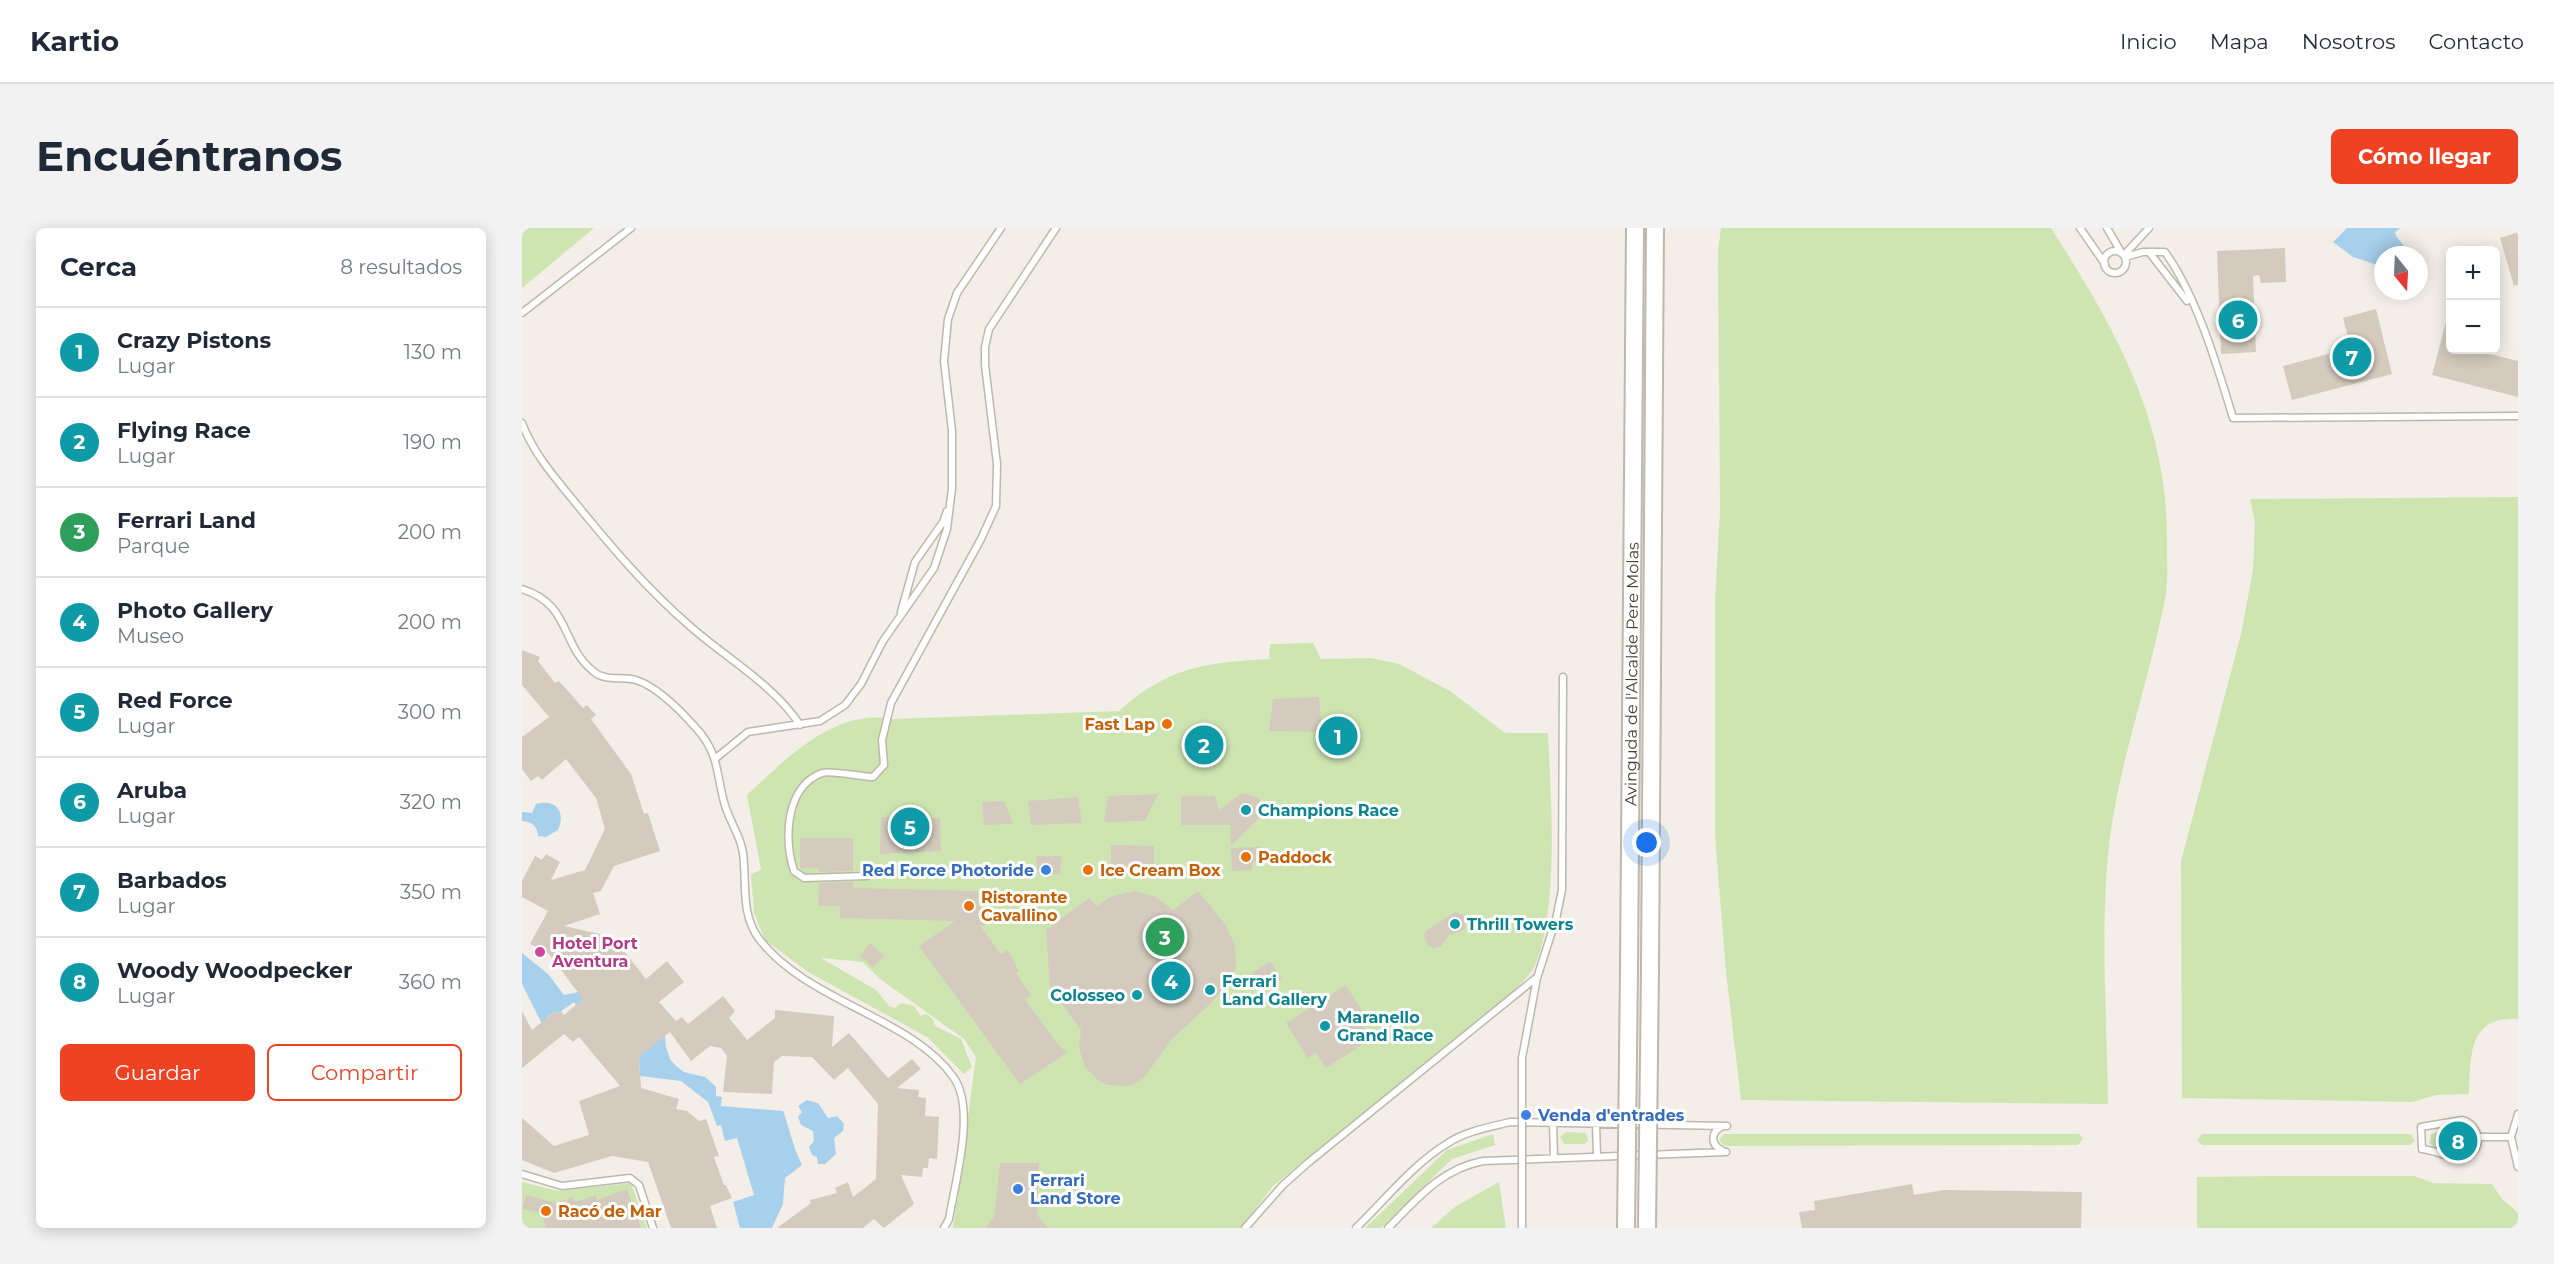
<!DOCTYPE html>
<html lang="es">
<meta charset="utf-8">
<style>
body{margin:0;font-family:Montserrat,sans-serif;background:#f2f2f3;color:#1f2937}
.controls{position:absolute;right:18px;top:18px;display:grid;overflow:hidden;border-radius:9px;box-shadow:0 3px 15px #0003}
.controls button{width:54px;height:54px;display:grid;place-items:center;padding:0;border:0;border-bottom:2px solid #e0e1e3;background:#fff;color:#1f2937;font:30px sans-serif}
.compass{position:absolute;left:1852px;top:18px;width:54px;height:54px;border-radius:50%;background:#fff;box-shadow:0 3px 15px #0003;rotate:162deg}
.you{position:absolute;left:1125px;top:615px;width:21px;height:21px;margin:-15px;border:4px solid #fff;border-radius:50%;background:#1a73e8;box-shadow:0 0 0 9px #1a73e833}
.badge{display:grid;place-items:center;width:39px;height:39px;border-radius:50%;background:#ee4223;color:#fff;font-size:20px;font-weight:700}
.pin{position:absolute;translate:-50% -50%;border:3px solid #fff;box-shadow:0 2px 6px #0006}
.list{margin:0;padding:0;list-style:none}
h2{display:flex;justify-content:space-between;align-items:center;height:78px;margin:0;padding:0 24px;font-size:26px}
h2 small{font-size:20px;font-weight:400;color:#747a83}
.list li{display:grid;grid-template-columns:39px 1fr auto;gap:18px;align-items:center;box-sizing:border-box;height:90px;padding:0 24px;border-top:2px solid #e0e1e3}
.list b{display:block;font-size:22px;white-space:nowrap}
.list p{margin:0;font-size:20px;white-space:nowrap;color:#747a83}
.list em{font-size:20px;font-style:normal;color:#747a83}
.actions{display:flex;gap:12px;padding:18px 24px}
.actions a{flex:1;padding:14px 0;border:2px solid #ee4223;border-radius:9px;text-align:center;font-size:21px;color:#ee4223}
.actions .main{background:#ee4223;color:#fff}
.map{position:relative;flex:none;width:1996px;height:1000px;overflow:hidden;border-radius:9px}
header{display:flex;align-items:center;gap:36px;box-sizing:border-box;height:84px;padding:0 30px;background:#fff;border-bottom:2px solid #e0e1e3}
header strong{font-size:28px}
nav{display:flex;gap:33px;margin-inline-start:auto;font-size:21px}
.intro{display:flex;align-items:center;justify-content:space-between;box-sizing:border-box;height:144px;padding:0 36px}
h1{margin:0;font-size:42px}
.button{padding:15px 27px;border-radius:9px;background:#ee4223;color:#fff;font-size:21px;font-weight:700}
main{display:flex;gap:36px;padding:0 36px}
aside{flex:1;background:#fff;border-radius:9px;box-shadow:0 3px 15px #0003}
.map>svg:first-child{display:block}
.green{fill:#cee5b2}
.water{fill:#a7d0ec}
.building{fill:#d4cbbe}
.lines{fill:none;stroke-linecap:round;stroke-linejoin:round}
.service-casing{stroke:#beb7ab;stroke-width:9}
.tertiary-casing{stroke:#beb7ab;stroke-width:20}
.service{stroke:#fff;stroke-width:6}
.tertiary{stroke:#fff;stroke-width:16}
.service-bridge-casing{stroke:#beb7ab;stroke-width:9;stroke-linecap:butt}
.tertiary-bridge-casing{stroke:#beb7ab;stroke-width:20;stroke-linecap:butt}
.service-bridge{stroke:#fff;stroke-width:6}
.tertiary-bridge{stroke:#fff;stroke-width:16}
.food-dot{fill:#e8710a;stroke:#fff;stroke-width:2}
.culture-dot{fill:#0f9aa8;stroke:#fff;stroke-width:2}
.shop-dot{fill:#3f7fe0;stroke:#fff;stroke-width:2}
.hotel-dot{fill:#d1479c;stroke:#fff;stroke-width:2}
.labels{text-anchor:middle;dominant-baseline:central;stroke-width:6;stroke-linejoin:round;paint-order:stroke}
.street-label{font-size:16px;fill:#464037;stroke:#fff}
.food-label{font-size:16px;font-weight:bold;fill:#c56008;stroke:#fff;text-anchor:start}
.culture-label{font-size:16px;font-weight:bold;fill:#0d838f;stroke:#fff;text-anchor:start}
.shop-label{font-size:16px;font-weight:bold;fill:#366cbe;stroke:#fff;text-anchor:start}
.hotel-label{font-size:16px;font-weight:bold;fill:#b23c85;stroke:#fff;text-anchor:start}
</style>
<header>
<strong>Kartio</strong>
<nav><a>Inicio</a><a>Mapa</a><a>Nosotros</a><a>Contacto</a></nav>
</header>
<div class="intro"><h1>Encuéntranos</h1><a class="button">Cómo llegar</a></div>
<main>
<aside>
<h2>Cerca<small>8 resultados</small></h2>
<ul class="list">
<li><span class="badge" style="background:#0f9aa8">1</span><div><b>Crazy Pistons</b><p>Lugar</p></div><em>130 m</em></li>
<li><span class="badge" style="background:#0f9aa8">2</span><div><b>Flying Race</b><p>Lugar</p></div><em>190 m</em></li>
<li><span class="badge" style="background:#2e9e5b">3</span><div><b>Ferrari Land</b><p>Parque</p></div><em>200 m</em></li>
<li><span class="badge" style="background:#0f9aa8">4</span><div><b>Photo Gallery</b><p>Museo</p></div><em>200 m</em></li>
<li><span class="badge" style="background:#0f9aa8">5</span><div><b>Red Force</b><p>Lugar</p></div><em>300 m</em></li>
<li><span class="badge" style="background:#0f9aa8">6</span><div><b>Aruba</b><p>Lugar</p></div><em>320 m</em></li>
<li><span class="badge" style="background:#0f9aa8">7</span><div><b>Barbados</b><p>Lugar</p></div><em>350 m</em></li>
<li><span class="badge" style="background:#0f9aa8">8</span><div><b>Woody Woodpecker</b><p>Lugar</p></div><em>360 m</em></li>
</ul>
<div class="actions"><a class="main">Guardar</a><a>Compartir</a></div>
</aside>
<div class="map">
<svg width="1996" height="1000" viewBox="0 0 1996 1000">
<rect width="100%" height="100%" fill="#f3efe8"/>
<!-- green -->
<path class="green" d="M 0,0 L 72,0 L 0,60 Z
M 1199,0 L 1529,0 C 1593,100 1647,194 1645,316 C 1645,333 1646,350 1644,366 C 1629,446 1601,522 1589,602 C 1577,688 1585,789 1586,876 L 1219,872 L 1204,744 L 1193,608 L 1193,373 L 1198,283 L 1196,23 Z
M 1996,269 L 1996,791 C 1945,788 1949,830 1947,866 L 1914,867 L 1890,874 L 1660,870 L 1659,633 L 1719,406 L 1731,342 L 1733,294 L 1728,271 Z
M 791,415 L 799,431 L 849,430 L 877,436 L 928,463 L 983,505 L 1026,505 C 1029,568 1037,678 1014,735 C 1009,747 1000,754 991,764 L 751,958 L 719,1000 L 431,1000 L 454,829 L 442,811 L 358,751 L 341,734 L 299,730 L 354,762 L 367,778 L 373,780 L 379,775 L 392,778 L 399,788 L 404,786 L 411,791 L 413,798 L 439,811 L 450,839 L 442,846 L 405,809 L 286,744 L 243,712 L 232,685 L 229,646 L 239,642 L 225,567 C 265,530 312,480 371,491 L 597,483 C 648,438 682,435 747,431 L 748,416 Z
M 1936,898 L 1944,901 L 1949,909 L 1947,920 C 1937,930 1917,923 1907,915 L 1909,906 Z
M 1044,904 L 1064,905 L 1066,913 L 1062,916 L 1042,916 L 1038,909 Z
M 971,906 L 973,917 L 930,931 L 859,1000 L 843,1000 L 925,922 Z
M 1202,906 L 1557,906 L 1561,911 L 1556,917 L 1202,918 L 1197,912 Z
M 1680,906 L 1889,906 L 1893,913 L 1888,917 L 1680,917 L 1675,912 Z
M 1752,948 L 1892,948 L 1911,955 L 1970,956 L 1980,971 L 1996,985 L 1996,1000 L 1675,1000 L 1675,949 Z
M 0,954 L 36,963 L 109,955 L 125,1000 L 0,1000 Z
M 977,954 L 984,1000 L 909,1000 L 934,978 Z"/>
<!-- water -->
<path class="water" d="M 1825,0 L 1879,0 L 1873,4 L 1874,8 L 1889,27 L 1861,27 L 1861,37 L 1858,38 L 1831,29 L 1811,14 Z
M 19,575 C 37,573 43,587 36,602 L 24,609 L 16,608 C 15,597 10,594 0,593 L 0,584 L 10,585 L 14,576 Z
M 0,725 L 26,746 L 42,767 L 75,760 L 54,777 L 52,774 L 35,786 L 33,783 L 25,789 L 31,798 L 24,804 L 0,756 Z
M 142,802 L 144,819 L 148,831 L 154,838 L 162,844 L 183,849 L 194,859 L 194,868 L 200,869 L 199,878 L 261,883 C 268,902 271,919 280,937 L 263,950 L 261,976 L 250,1000 L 218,1000 L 211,974 L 232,967 L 215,910 L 203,913 L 199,897 L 195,898 L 186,874 L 159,853 L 118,848 L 117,829 Z
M 285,872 L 296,875 L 306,890 L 315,888 L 322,896 L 321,903 L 312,910 L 314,926 L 303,936 L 296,936 L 295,929 L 290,927 L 287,919 L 292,913 L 291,903 L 279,897 L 276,889 L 280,884 L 276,878 Z"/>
<!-- building -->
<path class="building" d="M 1996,4 L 1996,57 L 1992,58 L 1978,10 Z
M 1763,20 L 1764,54 L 1739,55 L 1737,47 L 1731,48 L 1734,124 L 1699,126 L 1695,23 Z
M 1854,81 L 1870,146 L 1770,172 L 1761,138 L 1829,120 L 1821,90 Z
M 1924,94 L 1929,95 L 1929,122 L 1952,122 L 1996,133 L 1996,169 L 1910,147 Z
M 0,422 L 18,429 L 16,433 L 33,455 L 37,453 L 61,480 L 65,477 L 74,487 L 69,491 L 109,546 L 122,586 L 126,585 L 138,623 L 92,638 L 79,663 L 71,665 L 78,686 L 42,698 L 91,709 L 124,751 L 145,733 L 162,754 L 137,774 L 154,793 L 160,789 L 166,796 L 201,768 L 213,783 L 207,790 L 225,812 L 253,790 L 253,782 L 312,788 L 310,819 L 327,805 L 366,850 L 390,831 L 399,841 L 375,860 L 397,862 L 396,869 L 404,870 L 403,888 L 417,889 L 415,931 L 407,930 L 406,940 L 401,940 L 400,949 L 379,947 L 392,976 L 362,1000 L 352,991 L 341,1000 L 255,1000 L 289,975 L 288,972 L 315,965 L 313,960 L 326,954 L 331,969 L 354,951 L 356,876 L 326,840 L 312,852 L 290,829 L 260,828 L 252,834 L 250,866 L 201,864 L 205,828 L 199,820 L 188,818 L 169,833 L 148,804 L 117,829 L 119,860 L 157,871 L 154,881 L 165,883 L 177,893 L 184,891 L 197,928 L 192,929 L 202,957 L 204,957 L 210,970 L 188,978 L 195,1000 L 149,1000 L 126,934 L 90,928 L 32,945 L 0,932 L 0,890 L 32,918 L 67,907 L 57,873 L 98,858 L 57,809 L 51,814 L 42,806 L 0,840 L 0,783 L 10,802 L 33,783 L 35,786 L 39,783 L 42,787 L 61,771 L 26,725 L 8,716 L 26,683 L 0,669 L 0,653 L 13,628 L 20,632 L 24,626 L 38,634 L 29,652 L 63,642 L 83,601 L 74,570 L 44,531 L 20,552 L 16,548 L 9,553 L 0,541 L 0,509 L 27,489 L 0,457 Z
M 797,469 L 800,504 L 747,503 L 751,471 Z
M 817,490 L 832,515 L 815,525 L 800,501 Z
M668 516a14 14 0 1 1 28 0a14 14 0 1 1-28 0Z
M 720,565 L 737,570 L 740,587 L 709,618 L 708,597 L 659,597 L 659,568 L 693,568 L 697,582 Z
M 636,566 L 623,593 L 582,594 L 586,568 Z
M 556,569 L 560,595 L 509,597 L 506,573 Z
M 482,573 L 491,596 L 462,597 L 460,574 Z
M 359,589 L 418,590 L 419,623 L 358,626 Z
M 278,610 L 331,610 L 331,643 L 297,644 L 297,640 L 278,640 Z
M 589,617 L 632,618 L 632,641 L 589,640 Z
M 739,619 L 739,633 L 730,634 L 730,642 L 710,643 L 709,620 Z
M 514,628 L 540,628 L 538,646 L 516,646 Z
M 331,654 L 331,660 L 456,663 L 457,679 L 465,679 L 466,685 L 466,695 L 459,699 L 479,726 L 486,722 L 497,743 L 494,745 L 509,767 L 503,771 L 534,814 L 545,825 L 498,856 L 397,718 L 433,693 L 318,690 L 318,678 L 296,678 L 297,655 Z
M 612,663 L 634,669 L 651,682 L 676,663 L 703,696 L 713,717 L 714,740 L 706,756 L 689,775 L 649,812 L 622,850 L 608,858 L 585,857 L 576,852 L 563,839 L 557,820 L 559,802 L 528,759 L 524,702 L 567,670 L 575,678 L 588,669 Z
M 933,684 L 941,687 L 944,694 L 943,701 L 926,708 L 919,718 L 911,720 L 906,717 L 902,708 L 904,703 Z
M 348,715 L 362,728 L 351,739 L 338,728 Z
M 748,733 L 760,751 L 741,763 L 730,745 Z
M 824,757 L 845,791 L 838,795 L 849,811 L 804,840 L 794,825 L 786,830 L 764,795 Z
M 478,935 L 517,935 L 515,987 L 526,1000 L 463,1000 L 472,989 Z
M 1390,956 L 1392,967 L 1422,962 L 1560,964 L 1559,1000 L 1280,1000 L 1277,984 L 1293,982 L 1292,973 Z
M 105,961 L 119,1000 L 24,1000 L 19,985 L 0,981 L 4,967 L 35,975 L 51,969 L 53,974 L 74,967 L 75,972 Z"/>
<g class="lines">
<!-- service casing -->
<g class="service-casing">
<path id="service" d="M 1558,0 L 1583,36
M 1585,0 L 1599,24
M1582 34a11 11 0 1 1 22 0a11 11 0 1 1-22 0Z
M 1627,24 L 1665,73
M 1602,27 L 1627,0
M 1603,29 L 1621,24 L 1643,24 C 1675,69 1695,137 1711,190 L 1996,188
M 0,85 L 109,0
M 0,195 C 12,227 35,252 56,278 C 91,321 127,363 169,399 C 204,430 252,457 278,497
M 0,361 C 49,376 38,416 71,443 C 83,454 99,448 114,452 C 136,459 159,483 174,500 C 197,525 194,544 202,574 C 206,591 219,608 221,625 C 225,655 218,687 238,712 C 286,774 391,790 432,850 C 454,882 433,954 427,991 L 422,1000
M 379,384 L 393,334 L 421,294 L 425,283
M 194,530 L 226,504 L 298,493 L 323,477 L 339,456 L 361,413 L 412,340 L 425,301 L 430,260 L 430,203 L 422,133 L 426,91 L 435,65 L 479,0
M 345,648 L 282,650 L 272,643 C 262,611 263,559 300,545 C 308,542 341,549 351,549 L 362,537 L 360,512 L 369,475 L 459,311 L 474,278 L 475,236 L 463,137 L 463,119 L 467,101 L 534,0
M 1000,830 L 1015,750 L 1034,691 L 1040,662 L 1041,449
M 1996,886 L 1989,909 L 1996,939
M 1940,892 C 1958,896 1963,923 1942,929 C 1930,932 1913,922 1900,921 L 1899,899 Z
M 1031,895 L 1032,930
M 1074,896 L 1075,928
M 1956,909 L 1989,909
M 1201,923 C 1188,917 1188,904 1201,898
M 0,946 L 40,958 L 108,950 L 117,957 L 131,1000
M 723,1000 L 761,957 L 787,934 L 1014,750
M 834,1000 C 863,972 891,936 926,915 C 944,903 968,899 988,894 L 1205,898
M 866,1000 C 895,971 919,941 961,933 L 1204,924"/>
</g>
<!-- tertiary casing -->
<g class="tertiary-casing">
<g id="tertiary">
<path id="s1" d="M 1107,740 L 1113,0"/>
<path d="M 1128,740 L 1133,0"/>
</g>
</g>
<!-- service -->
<use href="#service" class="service"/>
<!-- tertiary -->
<use href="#tertiary" class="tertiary"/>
<!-- service-bridge casing -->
<g class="service-bridge-casing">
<path id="service-bridge" d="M 1000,1000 L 1000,830"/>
</g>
<!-- tertiary-bridge casing -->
<g class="tertiary-bridge-casing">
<path id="tertiary-bridge" d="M 1104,1000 L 1107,740
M 1125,1000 L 1128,740"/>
</g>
<!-- service-bridge -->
<use href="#service-bridge" class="service-bridge"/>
<!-- tertiary-bridge -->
<use href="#tertiary-bridge" class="tertiary-bridge"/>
</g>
<!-- markers -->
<g class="food-dot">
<circle cx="645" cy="496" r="6"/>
<circle cx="724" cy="629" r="6"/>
<circle cx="566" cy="642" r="6"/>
<circle cx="447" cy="678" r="6"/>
<circle cx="24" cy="983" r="6"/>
</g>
<g class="culture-dot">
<circle cx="724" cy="582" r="6"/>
<circle cx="933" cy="696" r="6"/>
<circle cx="688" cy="762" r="6"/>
<circle cx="615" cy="767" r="6"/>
<circle cx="803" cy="798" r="6"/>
</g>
<g class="shop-dot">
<circle cx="524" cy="642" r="6"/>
<circle cx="1004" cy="887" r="6"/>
<circle cx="496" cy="961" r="6"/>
</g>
<circle class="hotel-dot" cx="18" cy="724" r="6"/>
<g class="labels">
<!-- street labels -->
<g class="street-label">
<text stroke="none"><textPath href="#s1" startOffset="294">Avinguda de l'Alcalde Pere Molas</textPath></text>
</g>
<!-- food labels -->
<g class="food-label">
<text x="633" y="496" text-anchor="end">Fast Lap</text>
<text x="736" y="629">Paddock</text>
<text x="578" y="642">Ice Cream Box</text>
<text x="459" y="669">Ristorante<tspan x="459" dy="18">Cavallino</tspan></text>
<text x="36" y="983">Racó de Mar</text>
</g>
<!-- culture labels -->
<g class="culture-label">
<text x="736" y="582">Champions Race</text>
<text x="945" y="696">Thrill Towers</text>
<text x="700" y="753">Ferrari<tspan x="700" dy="18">Land Gallery</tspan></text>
<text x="603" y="767" text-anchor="end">Colosseo</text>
<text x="815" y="789">Maranello<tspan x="815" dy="18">Grand Race</tspan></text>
</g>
<!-- shop labels -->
<g class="shop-label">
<text x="512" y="642" text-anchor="end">Red Force Photoride</text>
<text x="1016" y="887">Venda d'entrades</text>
<text x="508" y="952">Ferrari<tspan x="508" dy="18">Land Store</tspan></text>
</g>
<!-- hotel labels -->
<g class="hotel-label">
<text x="30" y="715">Hotel Port<tspan x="30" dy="18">Aventura</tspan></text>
</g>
</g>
</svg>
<div class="controls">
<button>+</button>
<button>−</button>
</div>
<svg class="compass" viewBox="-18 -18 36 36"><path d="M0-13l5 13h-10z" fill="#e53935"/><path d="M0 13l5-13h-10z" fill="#747a83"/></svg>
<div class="you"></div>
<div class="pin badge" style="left:816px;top:508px;background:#0f9aa8">1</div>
<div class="pin badge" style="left:682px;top:517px;background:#0f9aa8">2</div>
<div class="pin badge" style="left:643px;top:709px;background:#2e9e5b">3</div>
<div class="pin badge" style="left:649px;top:753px;background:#0f9aa8">4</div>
<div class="pin badge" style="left:388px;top:599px;background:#0f9aa8">5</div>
<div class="pin badge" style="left:1716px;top:92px;background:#0f9aa8">6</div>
<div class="pin badge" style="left:1830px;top:129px;background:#0f9aa8">7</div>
<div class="pin badge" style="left:1936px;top:913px;background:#0f9aa8">8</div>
</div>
</main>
